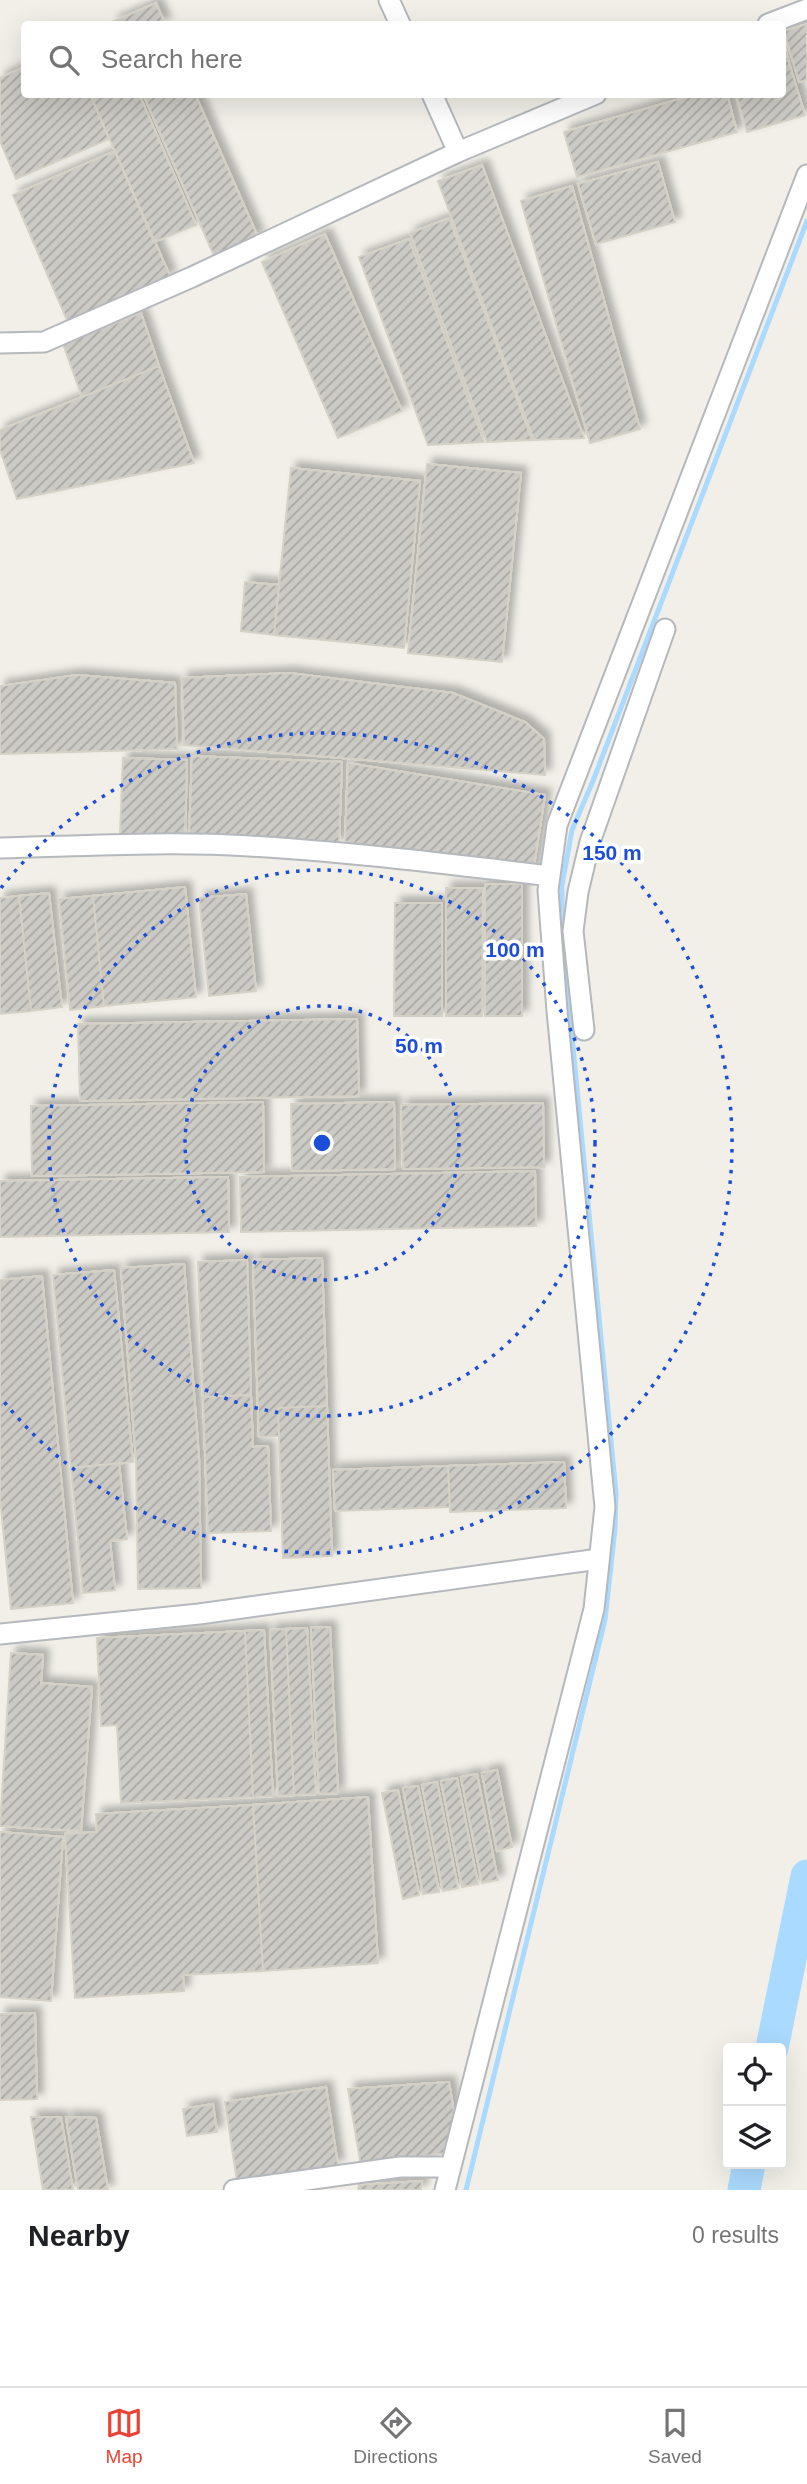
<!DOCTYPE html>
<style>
body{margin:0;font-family:Arial,sans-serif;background:#f6f6f6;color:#202124}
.controls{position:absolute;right:21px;bottom:21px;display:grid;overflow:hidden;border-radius:7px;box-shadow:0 7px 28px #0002}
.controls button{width:63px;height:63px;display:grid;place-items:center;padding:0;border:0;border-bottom:2px solid #e0e0e0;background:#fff;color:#202124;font:35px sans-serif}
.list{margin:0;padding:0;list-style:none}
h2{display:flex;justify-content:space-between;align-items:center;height:91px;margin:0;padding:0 28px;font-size:30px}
h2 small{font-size:23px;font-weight:400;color:#757577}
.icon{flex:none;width:38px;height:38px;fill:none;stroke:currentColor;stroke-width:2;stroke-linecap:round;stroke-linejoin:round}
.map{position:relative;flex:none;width:807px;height:2190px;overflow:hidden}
.search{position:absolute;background:#fff;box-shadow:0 7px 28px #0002;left:21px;right:21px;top:21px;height:77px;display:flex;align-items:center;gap:18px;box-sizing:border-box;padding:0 24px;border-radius:7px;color:#757577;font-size:26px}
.sheet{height:196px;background:#fff}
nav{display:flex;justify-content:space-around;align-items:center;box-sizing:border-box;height:98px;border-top:2px solid #e0e0e0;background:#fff;font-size:19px;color:#757577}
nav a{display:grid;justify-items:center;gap:4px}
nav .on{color:#ea4335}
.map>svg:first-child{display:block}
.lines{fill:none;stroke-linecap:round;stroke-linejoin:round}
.stream{stroke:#aadaff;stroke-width:5}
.river{stroke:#aadaff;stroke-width:33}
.building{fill:url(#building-hatch);stroke:#d6d1c6;stroke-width:2;filter:url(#shadow)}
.minor-casing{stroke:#b5b8bc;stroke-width:23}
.minor{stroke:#fff;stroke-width:19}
.ring{fill:none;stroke:#1d4ed8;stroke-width:3.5;stroke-dasharray:3.5 7}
.centre{fill:#1d4ed8;stroke:#fff;stroke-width:3.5}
.ring-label{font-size:21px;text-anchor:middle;font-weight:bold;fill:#1d4ed8;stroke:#fff;stroke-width:7;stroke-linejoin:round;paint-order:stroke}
</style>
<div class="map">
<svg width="807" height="2190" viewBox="0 0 807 2190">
<defs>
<pattern id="building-hatch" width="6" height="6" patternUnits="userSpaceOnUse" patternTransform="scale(1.75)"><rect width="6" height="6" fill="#cccac5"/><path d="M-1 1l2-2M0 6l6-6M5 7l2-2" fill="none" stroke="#a9a8a4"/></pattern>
<filter id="shadow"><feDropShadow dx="6" dy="-6" stdDeviation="3.5" flood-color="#0004"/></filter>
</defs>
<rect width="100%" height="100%" fill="#f1efe8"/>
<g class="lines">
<!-- stream -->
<path class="stream" d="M 466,2190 L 605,1620 L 615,1529 L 616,1493 L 562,933 L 562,885 L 572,830 L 593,781 L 807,221"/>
<!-- river -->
<path class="river" d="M 772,2048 L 807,1876
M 744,2190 L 749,2164"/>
</g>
<!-- building -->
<path class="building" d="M 156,3 L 165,24 L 113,24 L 112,22 Z
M 807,24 L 807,80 L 799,82 L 784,31 Z
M 782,40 L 805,115 L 747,132 L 736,94 L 782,94 Z
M 24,67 L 24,94 L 90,94 L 109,139 L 16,179 L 0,141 L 0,78 Z
M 90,94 L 139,94 L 196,225 L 154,242 Z
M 143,94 L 195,94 L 258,237 L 214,256 Z
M 697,94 L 727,94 L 737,132 L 577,177 L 564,132 Z
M 115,151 L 170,276 L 69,325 L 13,195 Z
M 658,162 L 675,222 L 596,244 L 578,184 Z
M 482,165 L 584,438 L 534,440 L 438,181 Z
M 572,186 L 640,429 L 590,443 L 521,201 Z
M 449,218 L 532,440 L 487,442 L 410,233 Z
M 325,234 L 402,411 L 338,438 L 262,262 Z
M 409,239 L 484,442 L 428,445 L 359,257 Z
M 141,313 L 159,366 L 82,397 L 63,344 Z
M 159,366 L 194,463 L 17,499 L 0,450 L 0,430 Z
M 427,464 L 521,473 L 502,662 L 408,653 Z
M 291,468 L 420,481 L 404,648 L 274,635 Z
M 245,582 L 279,585 L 274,635 L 241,631 Z
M 289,673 L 453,693 L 525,722 L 544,739 L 545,775 L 184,745 L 182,678 Z
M 77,675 L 175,683 L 177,749 L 0,754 L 0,686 Z
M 192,756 L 342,762 L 339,844 L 189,838 Z
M 123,758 L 187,760 L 185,838 L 120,835 Z
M 348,763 L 545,795 L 533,872 L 345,842 Z
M 485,884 L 522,884 L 522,1016 L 485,1016 Z
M 185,887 L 196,997 L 104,1006 L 93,896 Z
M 446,888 L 483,888 L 482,1016 L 446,1016 Z
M 49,893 L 62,1007 L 31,1011 L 19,896 Z
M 246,894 L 256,991 L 209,996 L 199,898 Z
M 19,896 L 31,1011 L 0,1014 L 0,898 Z
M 93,896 L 104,1006 L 70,1010 L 59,899 Z
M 395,903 L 442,903 L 442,1016 L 394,1016 Z
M 357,1019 L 359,1096 L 80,1101 L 78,1024 Z
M 263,1102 L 264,1172 L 32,1176 L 31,1106 Z
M 394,1102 L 395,1169 L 292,1171 L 291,1104 Z
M 543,1103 L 544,1167 L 403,1169 L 401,1105 Z
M 535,1171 L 536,1226 L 241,1232 L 240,1177 Z
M 228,1177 L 229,1232 L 0,1237 L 0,1181 Z
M 322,1258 L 327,1406 L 278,1408 L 279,1436 L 259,1437 L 253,1260 Z
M 247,1260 L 251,1395 L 203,1397 L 198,1262 Z
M 184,1264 L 199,1457 L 201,1588 L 138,1589 L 136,1460 L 121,1268 Z
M 114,1270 L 133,1462 L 71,1468 L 53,1275 Z
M 42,1276 L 73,1603 L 11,1609 L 0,1498 L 0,1280 Z
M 251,1395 L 253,1447 L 268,1446 L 271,1531 L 208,1533 L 203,1397 Z
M 327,1406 L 332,1556 L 283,1558 L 278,1408 Z
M 564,1462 L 566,1508 L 450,1512 L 448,1466 Z
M 119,1463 L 127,1539 L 110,1541 L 115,1590 L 83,1593 L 71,1468 Z
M 448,1466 L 450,1507 L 335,1511 L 333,1470 Z
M 330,1627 L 338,1793 L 319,1794 L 311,1628 Z
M 307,1628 L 316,1794 L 294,1795 L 286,1629 Z
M 286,1629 L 294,1795 L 278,1796 L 270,1630 Z
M 264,1630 L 273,1796 L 253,1797 L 245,1631 Z
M 245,1631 L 253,1797 L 121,1803 L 117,1725 L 101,1726 L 97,1638 Z
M 11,1653 L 43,1655 L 41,1683 L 92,1687 L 81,1831 L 0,1826 Z
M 497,1770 L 512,1847 L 497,1851 L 482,1773 Z
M 477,1774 L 498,1880 L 482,1883 L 461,1777 Z
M 457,1778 L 478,1884 L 462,1887 L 441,1781 Z
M 437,1782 L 458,1888 L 443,1891 L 422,1785 Z
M 418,1786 L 439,1892 L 423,1894 L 403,1788 Z
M 398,1790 L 419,1895 L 403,1899 L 382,1793 Z
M 368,1797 L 378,1963 L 263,1971 L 253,1805 Z
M 253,1805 L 263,1971 L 183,1975 L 184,1991 L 75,1998 L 65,1834 L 97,1832 L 96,1814 Z
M 0,1832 L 63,1837 L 51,2001 L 0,1997 Z
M 35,2013 L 37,2099 L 0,2100 L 0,2014 Z
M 449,2082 L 455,2118 L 446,2153 L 361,2166 L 348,2089 Z
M 326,2087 L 338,2165 L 237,2181 L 225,2102 Z
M 213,2104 L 217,2132 L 187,2136 L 183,2109 Z
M 31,2117 L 61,2117 L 73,2190 L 43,2190 Z
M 66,2117 L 96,2118 L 108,2190 L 78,2190 Z
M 422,2181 L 421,2190 L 358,2190 L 359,2185 Z"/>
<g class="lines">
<!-- minor casing -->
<g class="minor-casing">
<path id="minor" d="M 389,0 L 400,24
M 768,24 L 807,9
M 432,94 L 458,152
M 0,343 L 44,342 L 192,277 L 458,152 L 596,94
M 0,848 C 83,846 166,841 249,846 C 350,852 450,864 550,876
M 584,1030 L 573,931 L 578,892 L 590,842 L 665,629
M 0,1634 L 199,1614 L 599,1559
M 234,2190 L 400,2167 L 451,2167
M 445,2190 L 594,1609 L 605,1507 L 557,1011 L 548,890 L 557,825 L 807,175"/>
</g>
<!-- minor -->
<use href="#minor" class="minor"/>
</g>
<!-- distance rings -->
<g class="ring">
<circle cx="322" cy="1143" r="137"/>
<circle cx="322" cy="1143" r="273"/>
<path d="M1 888A410 410 0 1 1 1 1398"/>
</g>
<circle cx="322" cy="1143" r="10" class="centre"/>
<g class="ring-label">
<text x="612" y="860">150 m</text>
<text x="515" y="957">100 m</text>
<text x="419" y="1053">50 m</text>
</g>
</svg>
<div class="controls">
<button><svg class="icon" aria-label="locate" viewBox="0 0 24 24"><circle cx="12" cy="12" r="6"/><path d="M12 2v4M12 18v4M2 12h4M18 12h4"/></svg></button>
<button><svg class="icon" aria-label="layers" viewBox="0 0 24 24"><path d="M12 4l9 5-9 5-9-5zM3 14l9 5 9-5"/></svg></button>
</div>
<div class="search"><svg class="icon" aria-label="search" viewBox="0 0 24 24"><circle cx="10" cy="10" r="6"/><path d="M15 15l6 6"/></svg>Search here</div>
</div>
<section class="sheet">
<h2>Nearby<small>0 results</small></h2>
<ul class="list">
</ul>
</section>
<nav>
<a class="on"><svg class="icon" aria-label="map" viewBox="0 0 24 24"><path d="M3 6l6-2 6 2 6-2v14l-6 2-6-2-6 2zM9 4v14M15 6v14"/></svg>Map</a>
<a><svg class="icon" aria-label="directions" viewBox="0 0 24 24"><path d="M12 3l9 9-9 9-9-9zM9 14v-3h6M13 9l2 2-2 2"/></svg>Directions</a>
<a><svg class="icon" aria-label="saved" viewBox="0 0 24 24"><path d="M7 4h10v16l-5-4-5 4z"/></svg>Saved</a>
</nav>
